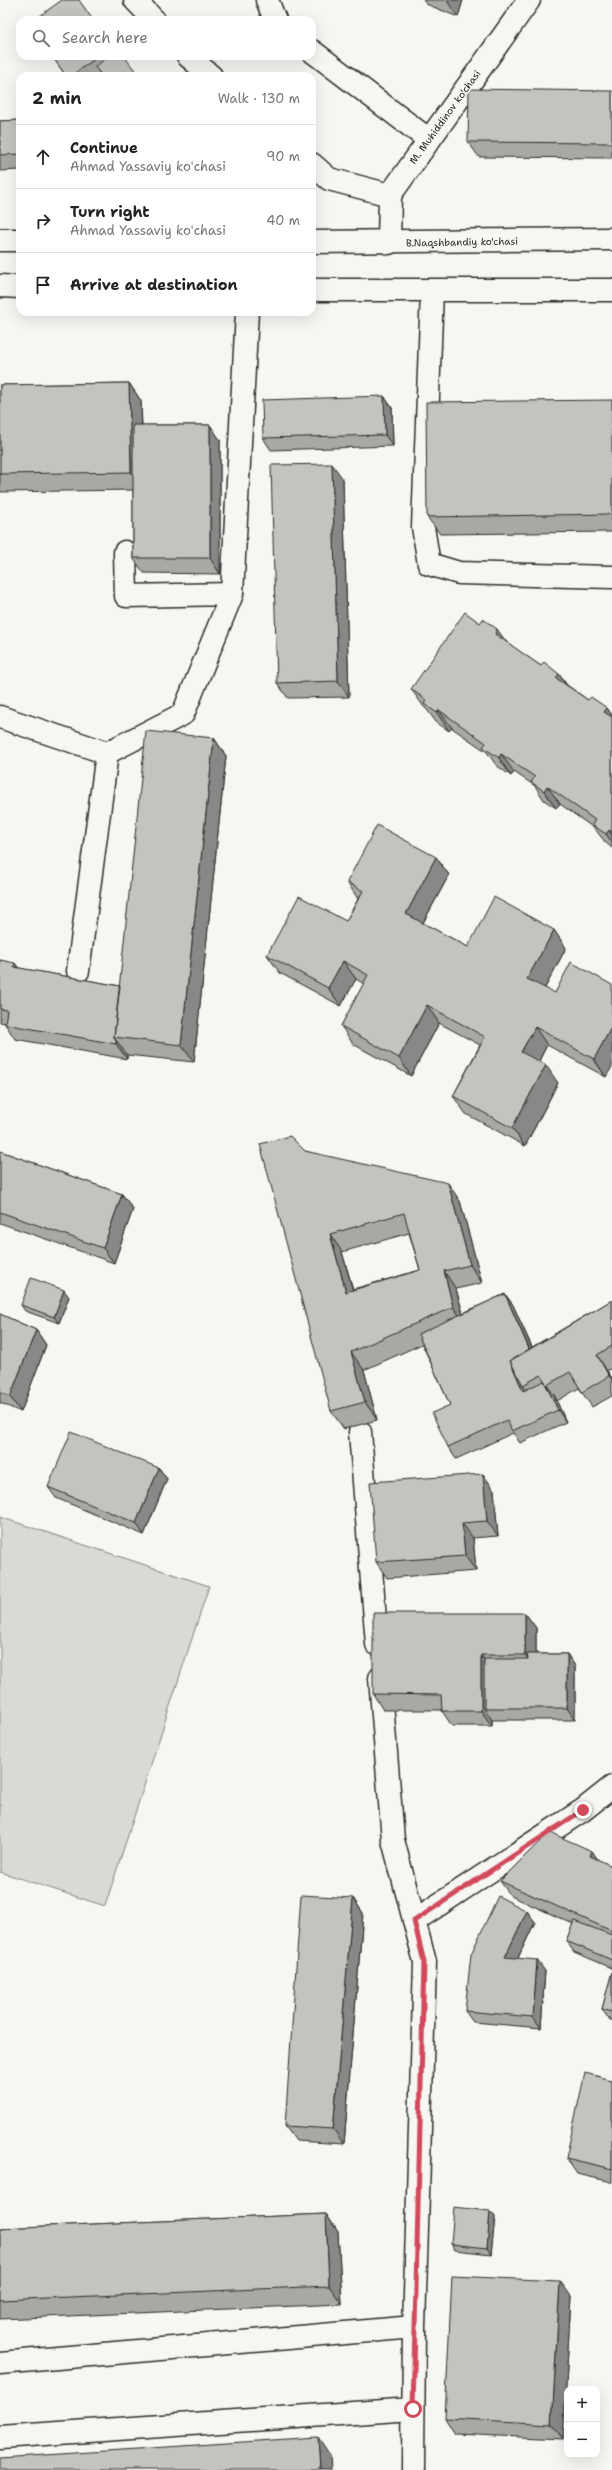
<!DOCTYPE html>
<meta charset="utf-8">
<style>
body{margin:0;font-family:"Shantell Sans",sans-serif;background:#f2f2f2;color:#222}
.controls{position:absolute;right:12px;bottom:12px;display:grid;overflow:hidden;border-radius:8px;box-shadow:0 4px 16px #0002}
.controls button{width:36px;height:36px;display:grid;place-items:center;padding:0;border:0;border-bottom:1px solid #e0e0e0;background:#fff;color:#222;font:20px sans-serif}
.stop{position:absolute;width:12px;height:12px;margin:-9px;border:3px solid #d1495b;border-radius:50%;background:#fff}
.stop.end{background:#d1495b;border-color:#fff;box-shadow:0 1px 4px #0008}
.list{margin:0;padding:0;list-style:none}
h2{display:flex;justify-content:space-between;align-items:center;height:52px;margin:0;padding:0 16px;font-size:17px}
h2 small{font-size:13px;font-weight:400;color:#767676}
.list li{display:grid;grid-template-columns:26px 1fr auto;gap:12px;align-items:center;box-sizing:border-box;height:64px;padding:0 16px;border-top:1px solid #e0e0e0}
.list b{display:block;font-size:15px;white-space:nowrap}
.list p{margin:0;font-size:13px;white-space:nowrap;color:#767676}
.list em{font-size:13px;font-style:normal;color:#767676}
.icon{flex:none;width:22px;height:22px;fill:none;stroke:currentColor;stroke-width:2;stroke-linecap:round;stroke-linejoin:round}
.map{position:relative;flex:none;width:612px;height:2470px;overflow:hidden}
.search{position:absolute;background:#fff;box-shadow:0 4px 16px #0002;left:16px;top:16px;width:300px;height:44px;display:flex;align-items:center;gap:10px;box-sizing:border-box;padding:0 14px;border-radius:12px;color:#767676;font-size:15px}
.panel{position:absolute;background:#fff;box-shadow:0 4px 16px #0002;left:16px;top:72px;width:300px;height:244px;border-radius:12px}
.map>svg:first-child{display:block}
.green{fill:#d9d9d5;stroke:#828280}
.lines{fill:none;stroke-linecap:round;stroke-linejoin:round}
.minor-casing{stroke:#2b2b2b;stroke-width:25}
.major-casing{stroke:#2b2b2b;stroke-width:25}
.minor{stroke:#f6f6f2;stroke-width:22}
.major{stroke:#f6f6f2;stroke-width:22}
.wall{fill:#a8a8a5;stroke:#2b2b2b;fill-rule:evenodd}
.shaded-wall{fill:#888886;stroke:#2b2b2b}
.building{fill:#c3c3c0;stroke:#2b2b2b;fill-rule:evenodd}
.route{stroke:#d1495b;stroke-width:5}
.labels{text-anchor:middle;dominant-baseline:central;stroke-width:3;stroke-linejoin:round;paint-order:stroke}
.street-label{font-size:10px;fill:#2b2b2b;stroke:#f6f6f2}
</style>
<div class="map">
<svg width="612" height="2470" viewBox="0 0 612 2470">
<rect width="100%" height="100%" fill="#f6f6f2"/>
<filter id="ink" filterUnits="userSpaceOnUse"><feTurbulence type="fractalNoise" baseFrequency=".025" numOctaves="2"/><feDisplacementMap in="SourceGraphic" scale="8" xChannelSelector="R" yChannelSelector="G"/><feConvolveMatrix kernelMatrix="1 2 1 2 8 2 1 2 1" color-interpolation-filters="sRGB"/></filter>
<g filter="url(#ink)">
<!-- green -->
<path class="green" d="M 0,1517 L 209,1586 L 105,1906 L 0,1872 Z"/>
<g class="lines">
<!-- minor casing -->
<g class="minor-casing">
<path id="minor" d="M 135,0 L 154,20
M 267,0 L 275,20
M 312,51 L 429,140
M 188,56 L 211,76
M 312,164 L 329,179 L 390,195
M 389,243 L 390,195 L 529,0
M 432,291 L 423,527 L 429,564 L 459,573 L 612,577
M 125,552 L 126,596 L 232,594
M 0,717 L 107,753 L 183,714 L 232,594 L 247,312
M 78,971 L 107,753
M 360,1432 L 377,1644
M 380,1678 L 393,1840 L 425,1962 L 414,2327 L 413,2470
M 414,1921 L 583,1810 L 612,1787
M 0,2363 L 414,2327
M 0,2437 L 413,2409"/>
</g>
<!-- major casing -->
<g class="major-casing">
<path id="major" d="M 0,240 L 20,240
M 312,242 L 612,239
M 0,286 L 20,287
M 312,290 L 612,290"/>
</g>
<!-- minor -->
<use href="#minor" class="minor"/>
<!-- major -->
<use href="#major" class="major"/>
</g>
<!-- wall -->
<path class="wall" d="M 423,0 L 463,0 L 458,17 L 426,4 Z
M 52,56 L 124,56 L 95,76 L 66,76 Z
M 612,91 L 612,158 L 479,157 L 468,142 Z
M 20,120 L 20,170 L 0,171 L 0,121 Z
M 129,383 L 141,401 L 142,425 L 210,425 L 220,440 L 220,574 L 144,573 L 133,558 L 133,490 L 0,492 L 0,385 Z
M 384,396 L 392,408 L 393,446 L 271,450 L 263,438 Z
M 612,400 L 612,532 L 440,534 L 427,517 Z
M 343,479 L 349,697 L 288,698 L 277,683 Z
M 506,642 L 541,666 L 559,674 L 567,685 L 588,700 L 607,708 L 612,715 L 612,848 L 605,842 L 595,829 L 560,804 L 556,808 L 544,800 L 535,786 L 514,772 L 511,776 L 496,765 L 487,752 L 452,728 L 449,731 L 436,722 L 428,711 L 424,707 L 411,689 Z
M 214,738 L 226,756 L 194,1062 L 127,1055 L 127,1059 L 15,1039 L 5,1024 L 5,1023 L 0,1022 L 0,960 L 19,968 L 120,986 Z
M 436,857 L 449,875 L 423,923 L 468,947 L 554,930 L 566,948 L 545,988 L 606,1077 L 547,1045 L 539,1061 L 558,1083 L 525,1146 L 466,1114 L 453,1096 L 480,1045 L 439,1023 L 411,1076 L 353,1044 L 341,1026 L 364,984 L 356,979 L 341,1006 L 280,973 L 267,955 L 346,921 L 358,899 L 347,882 Z
M 0,1151 L 122,1194 L 133,1209 L 114,1263 L 0,1223 Z
M 305,1151 L 460,1201 L 482,1283 L 456,1289 L 463,1313 L 505,1294 L 513,1305 L 532,1347 L 612,1300 L 612,1368 L 607,1371 L 612,1378 L 612,1396 L 592,1407 L 579,1388 L 557,1401 L 554,1395 L 566,1422 L 520,1443 L 513,1433 L 456,1459 L 448,1447 L 450,1405 L 422,1344 L 364,1370 L 377,1420 L 344,1429 L 331,1411 ZM 409,1233 L 420,1270 L 353,1289 L 342,1252 Z
M 69,1297 L 59,1323 L 25,1311 L 21,1305 Z
M 0,1314 L 36,1330 L 46,1345 L 21,1412 L 0,1403 Z
M 159,1468 L 167,1479 L 144,1535 L 56,1498 L 48,1487 Z
M 483,1474 L 494,1490 L 498,1536 L 473,1538 L 476,1571 L 387,1578 L 376,1562 Z
M 525,1613 L 536,1628 L 536,1654 L 567,1654 L 575,1666 L 575,1720 L 492,1720 L 492,1726 L 452,1726 L 442,1711 L 442,1710 L 383,1710 L 373,1694 Z
M 592,1851 L 598,1860 L 612,1866 L 612,1968 L 574,1952 L 566,1941 L 573,1924 L 511,1896 L 500,1881 Z
M 353,1898 L 363,1913 L 344,2144 L 296,2141 L 285,2126 Z
M 527,1911 L 535,1922 L 518,1958 L 545,1971 L 541,2028 L 473,2022 L 465,2011 Z
M 612,1972 L 612,2021 L 610,2021 L 602,2009 Z
M 612,2080 L 612,2182 L 577,2174 L 566,2158 Z
M 490,2211 L 495,2217 L 491,2254 L 455,2250 L 451,2244 Z
M 326,2214 L 338,2232 L 342,2304 L 0,2319 L 0,2228 Z
M 571,2296 L 563,2439 L 455,2434 L 445,2418 Z"/>
<!-- shaded-wall -->
<path class="shaded-wall" d="M 447,0 L 463,0 L 458,17 L 447,1 Z
M 129,383 L 141,401 L 143,490 L 131,472 Z
M 384,396 L 392,408 L 393,446 L 385,435 Z
M 210,425 L 220,440 L 220,574 L 210,558 Z
M 332,464 L 343,479 L 349,697 L 338,681 Z
M 497,629 L 510,647 L 495,634 Z
M 559,674 L 571,692 L 556,678 Z
M 607,708 L 612,715 L 612,723 L 604,712 Z
M 439,710 L 452,728 L 449,731 L 437,713 Z
M 214,738 L 226,756 L 194,1062 L 181,1045 Z
M 501,754 L 514,772 L 511,776 L 499,758 Z
M 547,786 L 560,804 L 556,808 L 544,791 Z
M 609,830 L 612,835 L 612,843 L 606,834 Z
M 436,857 L 449,875 L 418,932 L 406,914 Z
M 554,930 L 566,948 L 540,997 L 527,979 Z
M 343,961 L 356,979 L 341,1006 L 328,988 Z
M 15,963 L 26,978 L 14,967 Z
M 427,1005 L 439,1023 L 411,1076 L 399,1058 Z
M 612,1026 L 612,1067 L 606,1077 L 594,1059 Z
M 535,1027 L 547,1045 L 534,1070 L 521,1052 Z
M 116,1040 L 127,1055 L 127,1059 L 116,1044 Z
M 546,1065 L 558,1083 L 525,1146 L 512,1128 Z
M 448,1183 L 460,1201 L 482,1283 L 470,1265 Z
M 122,1194 L 133,1209 L 114,1263 L 103,1248 Z
M 330,1234 L 342,1252 L 358,1309 L 346,1292 Z
M 444,1271 L 456,1289 L 466,1325 L 453,1307 Z
M 64,1290 L 69,1297 L 59,1323 L 54,1317 Z
M 505,1294 L 513,1305 L 539,1364 L 531,1352 Z
M 36,1330 L 46,1345 L 21,1412 L 10,1397 Z
M 351,1352 L 364,1370 L 377,1420 L 365,1402 Z
M 597,1355 L 607,1371 L 612,1378 L 612,1380 Z
M 510,1361 L 518,1373 L 531,1402 L 523,1391 Z
M 544,1381 L 554,1395 L 566,1422 L 558,1410 Z
M 159,1468 L 167,1479 L 144,1535 L 136,1523 Z
M 483,1474 L 494,1490 L 498,1536 L 487,1521 Z
M 462,1523 L 473,1538 L 476,1571 L 465,1556 Z
M 525,1613 L 536,1628 L 536,1670 L 525,1655 Z
M 567,1654 L 575,1666 L 575,1720 L 567,1708 Z
M 481,1655 L 492,1670 L 484,1708 L 492,1720 L 492,1726 L 481,1711 Z
M 592,1851 L 603,1867 L 590,1856 Z
M 353,1898 L 363,1913 L 344,2144 L 333,2129 Z
M 527,1911 L 535,1922 L 513,1968 L 505,1957 Z
M 537,1960 L 545,1971 L 541,2028 L 533,2017 Z
M 490,2211 L 495,2217 L 491,2254 L 487,2248 Z
M 326,2214 L 338,2232 L 342,2304 L 329,2286 Z
M 560,2281 L 571,2296 L 563,2439 L 552,2424 Z
M 318,2437 L 330,2455 L 331,2470 L 320,2470 Z"/>
<!-- building -->
<path class="building" d="M 62,0 L 79,0 L 93,20 L 34,20 Z
M 52,56 L 99,56 L 71,76 L 66,76 Z
M 109,56 L 124,56 L 139,76 L 102,76 L 95,67 Z
M 469,89 L 612,91 L 612,143 L 468,142 Z
M 20,120 L 20,154 L 0,155 L 0,121 Z
M 129,383 L 131,472 L 0,474 L 0,385 Z
M 384,396 L 385,435 L 263,438 L 262,400 Z
M 612,400 L 612,514 L 427,517 L 426,402 Z
M 133,425 L 210,425 L 210,558 L 133,558 Z
M 332,464 L 338,681 L 277,683 L 271,465 Z
M 465,612 L 480,623 L 483,619 L 497,629 L 495,634 L 541,666 L 544,662 L 559,674 L 556,678 L 588,700 L 591,697 L 607,708 L 604,712 L 612,717 L 612,832 L 609,830 L 606,834 L 592,825 L 595,820 L 547,786 L 544,791 L 531,782 L 535,777 L 501,754 L 499,758 L 483,747 L 486,743 L 439,710 L 437,713 L 424,704 L 426,700 L 411,689 Z
M 146,731 L 214,738 L 181,1045 L 114,1037 Z
M 377,825 L 436,857 L 406,914 L 468,947 L 494,897 L 554,930 L 527,979 L 555,993 L 571,962 L 612,985 L 612,1026 L 594,1059 L 535,1027 L 521,1052 L 546,1065 L 512,1128 L 453,1096 L 485,1037 L 427,1005 L 399,1058 L 341,1026 L 368,975 L 343,961 L 328,988 L 267,955 L 299,896 L 346,921 L 363,891 L 347,882 Z
M 0,960 L 15,963 L 14,967 L 120,986 L 114,1037 L 116,1040 L 116,1044 L 5,1024 L 7,1010 L 0,1009 Z
M 290,1136 L 305,1151 L 448,1183 L 470,1265 L 444,1271 L 453,1307 L 351,1352 L 365,1402 L 331,1411 L 260,1144 ZM 404,1213 L 420,1270 L 346,1292 L 330,1234 Z
M 0,1151 L 122,1194 L 103,1248 L 0,1212 Z
M 31,1278 L 64,1290 L 54,1317 L 21,1305 Z
M 505,1294 L 529,1349 L 510,1361 L 523,1391 L 544,1381 L 558,1410 L 512,1431 L 507,1420 L 448,1447 L 432,1413 L 450,1405 L 418,1334 Z
M 612,1300 L 612,1346 L 597,1355 L 609,1376 L 582,1392 L 570,1372 L 547,1385 L 541,1375 L 523,1385 L 510,1361 Z
M 0,1314 L 36,1330 L 10,1397 L 0,1392 Z
M 71,1432 L 159,1468 L 136,1523 L 48,1487 Z
M 483,1474 L 487,1521 L 462,1523 L 465,1556 L 376,1562 L 370,1482 Z
M 373,1613 L 525,1613 L 525,1655 L 481,1655 L 481,1711 L 442,1711 L 441,1695 L 373,1694 Z
M 527,1654 L 567,1654 L 567,1708 L 484,1708 L 484,1659 L 528,1659 Z
M 549,1832 L 592,1851 L 590,1856 L 612,1866 L 612,1931 L 500,1881 Z
M 301,1895 L 353,1898 L 333,2129 L 285,2126 Z
M 498,1896 L 527,1911 L 505,1957 L 537,1960 L 533,2017 L 465,2011 L 471,1954 Z
M 574,1921 L 612,1935 L 612,1960 L 566,1941 Z
M 612,1972 L 612,2012 L 602,2009 Z
M 585,2073 L 612,2080 L 612,2169 L 566,2158 Z
M 454,2207 L 490,2211 L 487,2248 L 451,2244 Z
M 326,2214 L 329,2286 L 0,2300 L 0,2228 Z
M 452,2276 L 560,2281 L 552,2424 L 445,2418 Z
M 318,2437 L 320,2470 L 0,2470 L 0,2458 Z"/>
</g>
<g class="lines" filter="url(#ink)">
<!-- route -->
<path class="route" d="M 413,2409 L 424,1962 L 414,1921 L 583,1810"/>
</g>
<g class="labels">
<!-- street labels -->
<g class="street-label">
<text transform="translate(445 117) rotate(-54)">M. Muhiddinov ko'chasi</text>
<text transform="translate(462 242) rotate(-1)">B.Naqshbandiy ko'chasi</text>
</g>
</g>
</svg>
<div class="controls">
<button>+</button>
<button>−</button>
</div>
<div class="stop" style="left:413px;top:2409px"></div>
<div class="stop end" style="left:583px;top:1810px"></div>
<div class="search"><svg class="icon" aria-label="search" viewBox="0 0 24 24"><circle cx="10" cy="10" r="6"/><path d="M15 15l6 6"/></svg>Search here</div>
<section class="panel">
<h2>2 min<small>Walk · 130 m</small></h2>
<ul class="list">
<li><svg class="icon" aria-label="ahead" viewBox="0 0 24 24"><path d="M12 20V5M6 11l6-6 6 6"/></svg><div><b>Continue</b><p>Ahmad Yassaviy koʻchasi</p></div><em>90 m</em></li>
<li><svg class="icon" aria-label="right" viewBox="0 0 24 24"><path d="M7 20v-9h11M14 6l5 5-5 5"/></svg><div><b>Turn right</b><p>Ahmad Yassaviy koʻchasi</p></div><em>40 m</em></li>
<li><svg class="icon" aria-label="arrive" viewBox="0 0 24 24"><path d="M6 21V4h12l-3 4 3 4H6"/></svg><div><b>Arrive at destination</b></div></li>
</ul>
</section>
</div>
